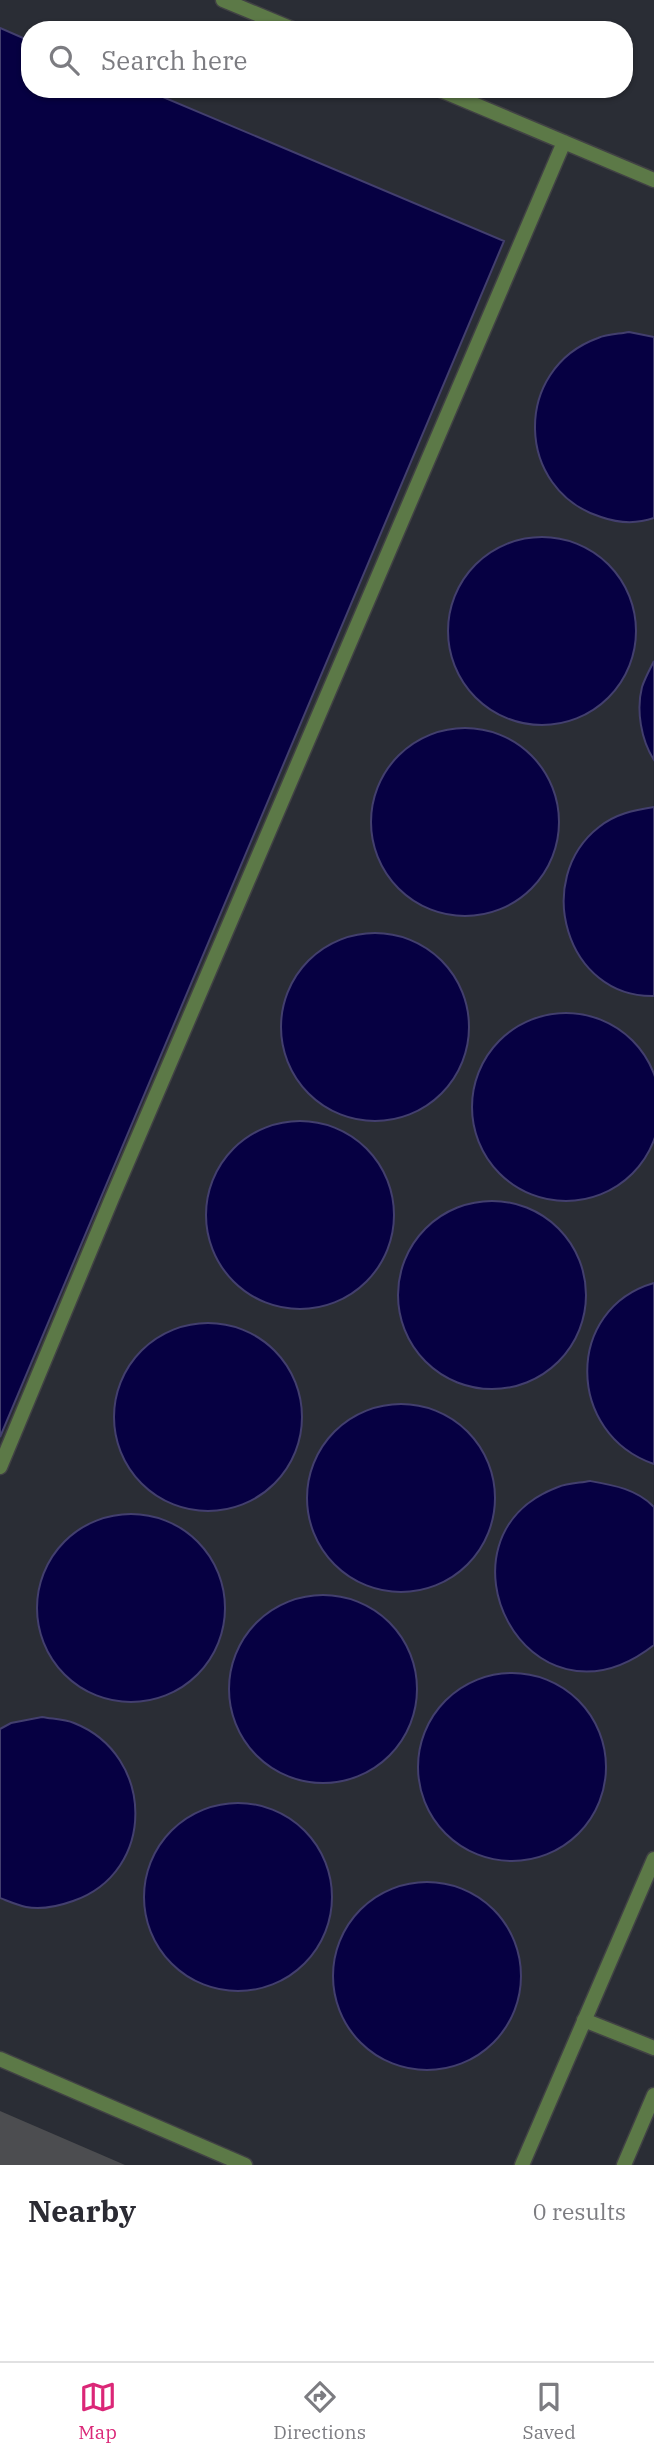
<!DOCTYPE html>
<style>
body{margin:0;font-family:"IBM Plex Serif",serif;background:#f7f7f7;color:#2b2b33}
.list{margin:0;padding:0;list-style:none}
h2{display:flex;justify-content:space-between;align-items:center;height:91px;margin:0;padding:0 28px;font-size:30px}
h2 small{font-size:23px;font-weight:400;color:#7c7c81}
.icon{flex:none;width:38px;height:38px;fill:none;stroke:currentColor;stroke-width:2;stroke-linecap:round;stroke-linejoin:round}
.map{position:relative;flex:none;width:654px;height:2165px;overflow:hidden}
.search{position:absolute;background:#fff;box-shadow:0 2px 5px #0004;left:21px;right:21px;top:21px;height:77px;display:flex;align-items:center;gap:18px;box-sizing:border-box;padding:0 24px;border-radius:28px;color:#7c7c81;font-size:26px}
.sheet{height:196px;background:#fff}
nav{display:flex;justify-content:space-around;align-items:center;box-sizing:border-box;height:98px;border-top:2px solid #e1e1e2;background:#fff;font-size:19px;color:#7c7c81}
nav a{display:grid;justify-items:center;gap:4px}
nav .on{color:#db2777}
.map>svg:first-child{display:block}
.built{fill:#2a2d35;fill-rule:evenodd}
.water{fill:#060042;stroke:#433f6e;stroke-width:2}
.building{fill:#4c4d50}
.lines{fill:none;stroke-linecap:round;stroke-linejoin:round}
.service-casing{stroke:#414244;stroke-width:17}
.service{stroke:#5c7947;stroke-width:14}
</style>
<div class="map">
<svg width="654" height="2165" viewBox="0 0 654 2165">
<rect width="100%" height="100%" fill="#262729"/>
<!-- built -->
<path class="built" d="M 0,0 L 654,0 L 654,2165 L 0,2165 ZM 30,30 L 624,30 L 624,89 L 30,89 Z"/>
<!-- water -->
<path class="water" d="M 0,28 L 30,41 L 30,89 L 144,89 L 504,241 L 0,1437 Z
M 629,332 L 654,337 L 654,518 C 637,524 618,523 601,517 C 515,490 512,369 598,338 C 607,334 619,334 629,332 Z
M448 631a94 94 0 1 1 188 0a94 94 0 1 1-188 0Z
M 654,661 L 654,760 C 641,740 636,710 642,687 C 645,678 650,669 654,661 Z
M371 822a94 94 0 1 1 188 0a94 94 0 1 1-188 0Z
M 654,807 L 654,996 C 566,998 532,879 599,827 C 615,814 634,810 654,807 Z
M281 1027a94 94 0 1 1 188 0a94 94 0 1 1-188 0Z
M472 1107a94 94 0 1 1 188 0a94 94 0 1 1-188 0Z
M206 1215a94 94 0 1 1 188 0a94 94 0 1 1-188 0Z
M398 1295a94 94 0 1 1 188 0a94 94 0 1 1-188 0Z
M 654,1283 L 654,1464 C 566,1434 564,1309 654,1283 Z
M114 1417a94 94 0 1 1 188 0a94 94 0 1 1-188 0Z
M307 1498a94 94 0 1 1 188 0a94 94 0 1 1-188 0Z
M 590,1481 C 613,1485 637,1489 654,1507 L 654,1645 C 527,1744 424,1537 558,1487 C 568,1483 580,1483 590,1481 Z
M37 1608a94 94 0 1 1 188 0a94 94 0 1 1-188 0Z
M229 1689a94 94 0 1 1 188 0a94 94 0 1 1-188 0Z
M418 1767a94 94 0 1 1 188 0a94 94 0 1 1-188 0Z
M 42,1717 C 52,1719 64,1719 74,1723 C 155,1755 157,1872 73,1901 C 59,1906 41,1910 26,1907 C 17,1905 8,1901 0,1898 L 0,1729 L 11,1723 Z
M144 1897a94 94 0 1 1 188 0a94 94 0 1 1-188 0Z
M333 1976a94 94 0 1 1 188 0a94 94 0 1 1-188 0Z"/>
<!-- building -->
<path class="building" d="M 0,2111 L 125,2165 L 0,2165 Z"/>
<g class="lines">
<!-- service casing -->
<g class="service-casing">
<path id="service" d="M 223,0 L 295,30
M 438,89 L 654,180
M 0,1467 L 112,1198 L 564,142
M 584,2020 L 654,2048
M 0,2059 L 245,2165
M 522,2165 L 654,1859
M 624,2165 L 654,2095"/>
</g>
<!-- service -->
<use href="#service" class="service"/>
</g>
</svg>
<div class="search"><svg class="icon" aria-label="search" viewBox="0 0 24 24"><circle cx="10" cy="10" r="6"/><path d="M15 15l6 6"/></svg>Search here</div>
</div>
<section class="sheet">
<h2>Nearby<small>0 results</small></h2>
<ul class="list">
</ul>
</section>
<nav>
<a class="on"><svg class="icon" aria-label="map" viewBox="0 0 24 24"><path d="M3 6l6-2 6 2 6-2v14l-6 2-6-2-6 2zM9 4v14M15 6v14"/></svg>Map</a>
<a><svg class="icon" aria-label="directions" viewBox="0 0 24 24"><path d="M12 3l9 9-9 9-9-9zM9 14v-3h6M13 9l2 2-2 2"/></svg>Directions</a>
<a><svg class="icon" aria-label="saved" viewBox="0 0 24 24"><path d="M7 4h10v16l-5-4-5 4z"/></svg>Saved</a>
</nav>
